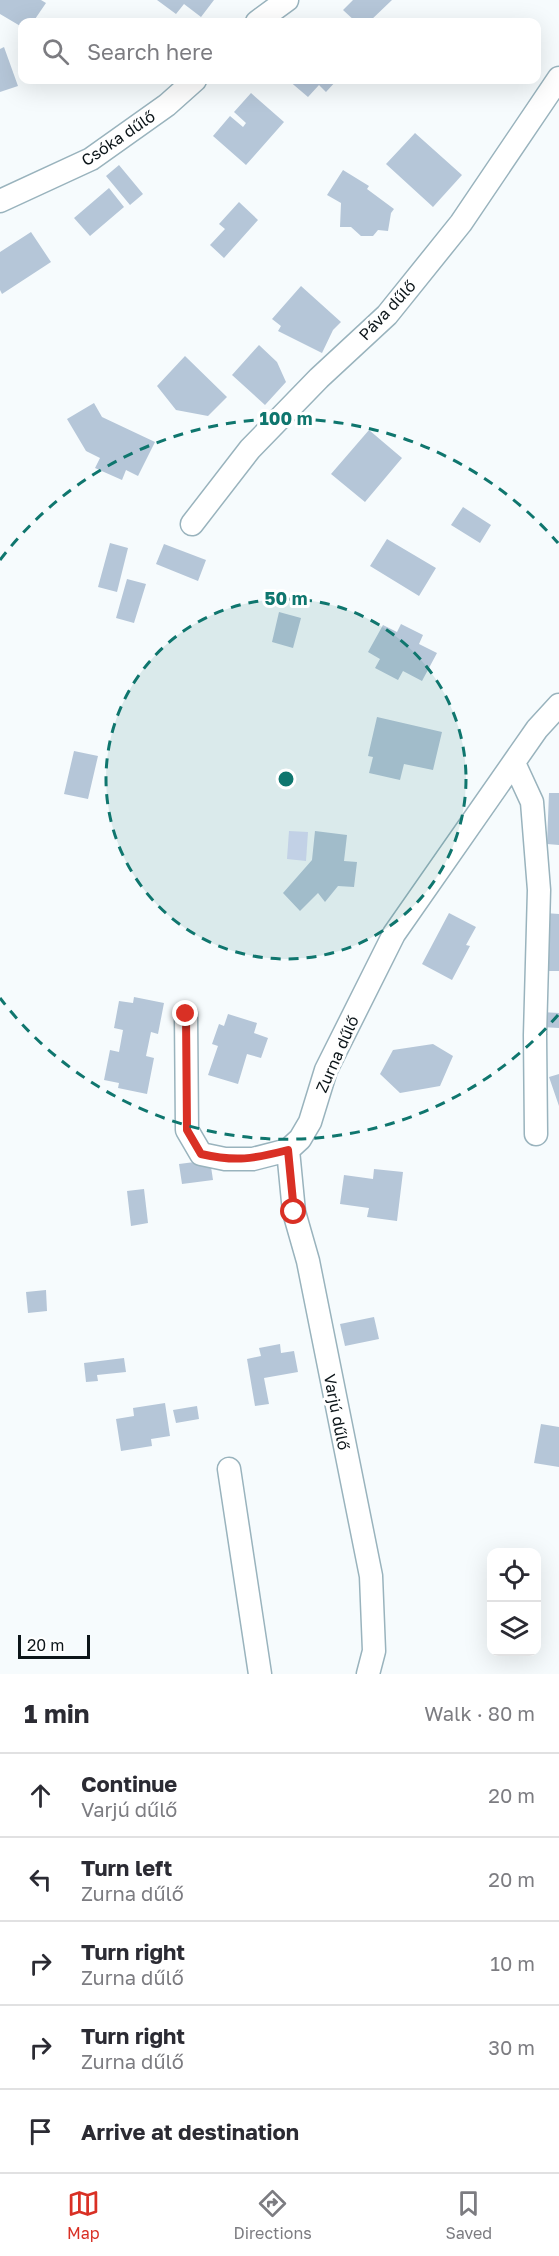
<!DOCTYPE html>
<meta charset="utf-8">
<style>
body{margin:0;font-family:"Golos Text",sans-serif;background:#f2f2f3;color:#2b2b33}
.controls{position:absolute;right:18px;bottom:18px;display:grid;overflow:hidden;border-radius:12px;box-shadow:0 6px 24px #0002}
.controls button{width:54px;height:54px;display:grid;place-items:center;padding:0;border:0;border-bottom:2px solid #e1e1e2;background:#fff;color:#2b2b33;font:30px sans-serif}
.scale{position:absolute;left:18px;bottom:15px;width:72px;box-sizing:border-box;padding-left:6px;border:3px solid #0c1519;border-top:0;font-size:16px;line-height:21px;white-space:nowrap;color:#0c1519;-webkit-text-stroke:4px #fff;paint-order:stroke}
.stop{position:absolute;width:18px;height:18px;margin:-14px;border:4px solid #d93025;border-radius:50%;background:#fff}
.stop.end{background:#d93025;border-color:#fff;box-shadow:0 2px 6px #0008}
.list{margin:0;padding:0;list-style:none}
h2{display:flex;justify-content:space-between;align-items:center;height:78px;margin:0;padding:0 24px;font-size:26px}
h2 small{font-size:20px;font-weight:400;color:#7c7c81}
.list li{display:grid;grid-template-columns:39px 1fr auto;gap:18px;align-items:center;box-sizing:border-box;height:84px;padding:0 24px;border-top:2px solid #e1e1e2}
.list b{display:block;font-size:22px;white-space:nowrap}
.list p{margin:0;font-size:20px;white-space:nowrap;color:#7c7c81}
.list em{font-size:20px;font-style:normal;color:#7c7c81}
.icon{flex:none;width:33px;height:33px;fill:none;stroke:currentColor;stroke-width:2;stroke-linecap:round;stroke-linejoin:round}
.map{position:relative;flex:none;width:559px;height:1674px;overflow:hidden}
.search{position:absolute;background:#fff;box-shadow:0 6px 24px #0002;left:18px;right:18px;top:18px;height:66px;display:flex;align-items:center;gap:15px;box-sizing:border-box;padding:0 21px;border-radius:12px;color:#7c7c81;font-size:22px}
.sheet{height:498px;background:#fff}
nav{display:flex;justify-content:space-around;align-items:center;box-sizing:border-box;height:84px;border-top:2px solid #e1e1e2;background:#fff;font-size:16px;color:#7c7c81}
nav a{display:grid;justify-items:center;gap:3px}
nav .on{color:#d93025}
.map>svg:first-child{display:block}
.water{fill:#dbdef7}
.building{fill:#b5c6d8}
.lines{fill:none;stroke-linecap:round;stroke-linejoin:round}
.minor-casing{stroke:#99b3bd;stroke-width:25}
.minor{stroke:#fff;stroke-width:22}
.route{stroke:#d93025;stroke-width:8}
.ring{fill:none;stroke:#0f766e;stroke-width:3;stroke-dasharray:10 8}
.labels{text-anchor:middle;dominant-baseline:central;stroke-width:6;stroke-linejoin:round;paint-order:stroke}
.street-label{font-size:16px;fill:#0c1519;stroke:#fff}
.centre{fill:#0f766e;stroke:#fff;stroke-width:3}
.ring-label{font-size:18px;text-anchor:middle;font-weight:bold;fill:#0f766e;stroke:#fff;stroke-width:6;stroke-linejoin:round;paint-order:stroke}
</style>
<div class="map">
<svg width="559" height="1674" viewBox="0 0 559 1674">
<rect width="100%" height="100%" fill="#f6fbfd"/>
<!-- water -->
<path class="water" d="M 289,831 L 308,832 L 306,861 L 287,859 Z"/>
<!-- building -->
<path class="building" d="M 0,0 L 41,0 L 46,3 L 33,22 L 22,22 L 22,27 L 0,14 Z
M 157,0 L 214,0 L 201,17 L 184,4 L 176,14 Z
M 353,0 L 392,0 L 369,22 L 356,22 L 343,10 Z
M 4,47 L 18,86 L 0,92 L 0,49 Z
M 288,80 L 337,80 L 326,92 L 319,85 L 308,97 Z
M 251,93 L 284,122 L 246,165 L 213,136 L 230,116 L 243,127 L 246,123 L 234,112 Z
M 415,133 L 462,175 L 433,207 L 386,164 Z
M 119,165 L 143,194 L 130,205 L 106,176 Z
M 343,170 L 369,186 L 367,189 L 394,209 L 391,213 L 388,231 L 378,230 L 373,236 L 361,236 L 351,227 L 340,227 L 341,203 L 327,195 Z
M 109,188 L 124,207 L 90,236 L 74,218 Z
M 239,202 L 258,220 L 224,258 L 210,245 L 225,229 L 219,224 Z
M 31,232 L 51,262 L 2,294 L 0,290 L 0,252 Z
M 301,286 L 341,322 L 333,330 L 322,353 L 278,331 L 281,326 L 272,319 Z
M 259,345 L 277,362 L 286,382 L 265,405 L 232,375 Z
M 185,356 L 227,397 L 208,416 L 176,410 L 157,386 Z
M 94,403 L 102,417 L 155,442 L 138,476 L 126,470 L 122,480 L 95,468 L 100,458 L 86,451 L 67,419 Z
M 369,430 L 402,458 L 365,502 L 331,474 Z
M 463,507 L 491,525 L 480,543 L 451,525 Z
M 387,539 L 436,568 L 419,596 L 370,566 Z
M 110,543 L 128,548 L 117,592 L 98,587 Z
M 164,544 L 206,560 L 198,581 L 156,564 Z
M 127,579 L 146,584 L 134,623 L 116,618 Z
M 279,612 L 301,618 L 293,648 L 272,642 Z
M 401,624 L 423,635 L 419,644 L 437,653 L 422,681 L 403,671 L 398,680 L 375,668 L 380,659 L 368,652 L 383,625 L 397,632 Z
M 377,717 L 442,732 L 433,770 L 404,764 L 400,780 L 369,773 L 373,757 L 368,756 Z
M 74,751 L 98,756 L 88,799 L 64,794 Z
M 549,793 L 559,793 L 559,845 L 547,844 Z
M 315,831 L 347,835 L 344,861 L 357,862 L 354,887 L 338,886 L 325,902 L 318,893 L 300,911 L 283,893 L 312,860 Z
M 449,913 L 476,927 L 466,945 L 470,946 L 452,980 L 422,964 Z
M 545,913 L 559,914 L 559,971 L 543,971 Z
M 134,997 L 164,1003 L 158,1034 L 151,1032 L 146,1056 L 154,1058 L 147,1094 L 118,1088 L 119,1083 L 104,1080 L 110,1050 L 119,1052 L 123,1030 L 114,1028 L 119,1001 L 133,1003 Z
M 541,1012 L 559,1013 L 559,1028 L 541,1027 Z
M 228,1014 L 257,1023 L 254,1033 L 268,1038 L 261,1058 L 247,1054 L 238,1084 L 208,1075 L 218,1046 L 212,1044 L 219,1024 L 224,1026 Z
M 433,1044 L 453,1056 L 440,1086 L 400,1093 L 380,1074 L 393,1050 Z
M 559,1074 L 559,1106 L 549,1077 Z
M 210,1160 L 213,1180 L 182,1184 L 179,1164 Z
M 374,1169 L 403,1172 L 397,1221 L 367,1217 L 369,1208 L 340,1204 L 344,1175 L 373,1179 Z
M 144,1189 L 148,1223 L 131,1226 L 127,1191 Z
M 46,1290 L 47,1311 L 28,1313 L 26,1292 Z
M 374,1317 L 379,1339 L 345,1346 L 340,1324 Z
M 280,1344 L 281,1353 L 294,1351 L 298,1372 L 264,1378 L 269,1404 L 255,1406 L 247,1359 L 261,1356 L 259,1348 Z
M 124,1358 L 126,1372 L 97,1375 L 98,1381 L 86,1382 L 84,1363 Z
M 165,1403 L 170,1436 L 151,1439 L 152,1446 L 121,1451 L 116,1419 L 134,1416 L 133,1408 Z
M 197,1406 L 199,1419 L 176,1423 L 173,1410 Z
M 541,1424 L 559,1427 L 559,1467 L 534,1463 Z"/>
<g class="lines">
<!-- minor casing -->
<g class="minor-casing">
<path id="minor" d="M 257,22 L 287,0
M 0,201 L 91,159 L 167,105 L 195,80
M 192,524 L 250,449 L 319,378 L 387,315 L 461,223 L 559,78
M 514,763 L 532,802 L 539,890 L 535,1035 L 536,1134
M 186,1014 L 187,1130 L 201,1154 L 225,1159 L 253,1159 L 288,1150 L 300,1139 L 310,1122 L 326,1070 L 394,934 L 537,729 L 559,705
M 288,1150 L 294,1212 L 308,1261 L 371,1576 L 374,1651 L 368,1674
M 229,1469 L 260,1674"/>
</g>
<!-- minor -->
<use href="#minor" class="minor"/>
</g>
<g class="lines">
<!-- route -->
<path class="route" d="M 186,1014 L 187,1130 L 201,1154 C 236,1162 253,1159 288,1150 L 294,1212"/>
</g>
<!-- distance rings -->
<circle cx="286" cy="779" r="180" fill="#0f766e" fill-opacity=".12"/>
<g class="ring">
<circle cx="286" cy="779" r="180"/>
<path d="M558 1015A360 360 0 0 1 0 998M0 560A360 360 0 0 1 558 543"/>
</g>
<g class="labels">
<!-- street labels -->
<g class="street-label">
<text transform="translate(118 138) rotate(-34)">Csóka dűlő</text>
<text transform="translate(387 310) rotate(-47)">Páva dűlő</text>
<text transform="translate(337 1054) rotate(-66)">Zurna dűlő</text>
<text transform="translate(337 1412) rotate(79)">Varjú dűlő</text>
</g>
</g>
<circle cx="286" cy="779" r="9" class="centre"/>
<g class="ring-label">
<text x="286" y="425">100 m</text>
<text x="286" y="605">50 m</text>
</g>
</svg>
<div class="controls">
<button><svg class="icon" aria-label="locate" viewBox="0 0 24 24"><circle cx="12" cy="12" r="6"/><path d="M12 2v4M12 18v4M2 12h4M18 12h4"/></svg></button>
<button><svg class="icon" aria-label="layers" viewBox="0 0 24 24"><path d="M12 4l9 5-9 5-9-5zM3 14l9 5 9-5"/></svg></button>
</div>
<div class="scale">20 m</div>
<div class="stop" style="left:294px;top:1212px"></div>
<div class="stop end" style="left:186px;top:1014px"></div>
<div class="search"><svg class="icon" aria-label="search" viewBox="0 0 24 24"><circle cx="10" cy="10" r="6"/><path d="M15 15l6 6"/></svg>Search here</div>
</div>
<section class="sheet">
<h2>1 min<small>Walk · 80 m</small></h2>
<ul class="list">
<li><svg class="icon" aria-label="ahead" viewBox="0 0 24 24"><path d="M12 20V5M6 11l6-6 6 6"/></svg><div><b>Continue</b><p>Varjú dűlő</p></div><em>20 m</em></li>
<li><svg class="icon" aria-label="left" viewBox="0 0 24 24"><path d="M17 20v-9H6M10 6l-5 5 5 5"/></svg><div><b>Turn left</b><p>Zurna dűlő</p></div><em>20 m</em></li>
<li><svg class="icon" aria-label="right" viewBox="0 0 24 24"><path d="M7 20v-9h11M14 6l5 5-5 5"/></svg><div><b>Turn right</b><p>Zurna dűlő</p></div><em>10 m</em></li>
<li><svg class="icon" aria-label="right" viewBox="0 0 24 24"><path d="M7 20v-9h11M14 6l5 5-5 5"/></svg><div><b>Turn right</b><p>Zurna dűlő</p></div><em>30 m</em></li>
<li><svg class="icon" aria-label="arrive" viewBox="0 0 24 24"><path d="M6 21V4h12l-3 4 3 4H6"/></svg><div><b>Arrive at destination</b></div></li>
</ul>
</section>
<nav>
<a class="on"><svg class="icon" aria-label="map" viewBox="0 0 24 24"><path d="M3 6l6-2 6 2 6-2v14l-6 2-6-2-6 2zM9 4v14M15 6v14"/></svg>Map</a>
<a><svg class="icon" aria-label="directions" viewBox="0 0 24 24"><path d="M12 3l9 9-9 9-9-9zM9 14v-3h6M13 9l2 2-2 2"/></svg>Directions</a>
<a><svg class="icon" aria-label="saved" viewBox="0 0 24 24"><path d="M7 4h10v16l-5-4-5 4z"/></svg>Saved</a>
</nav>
